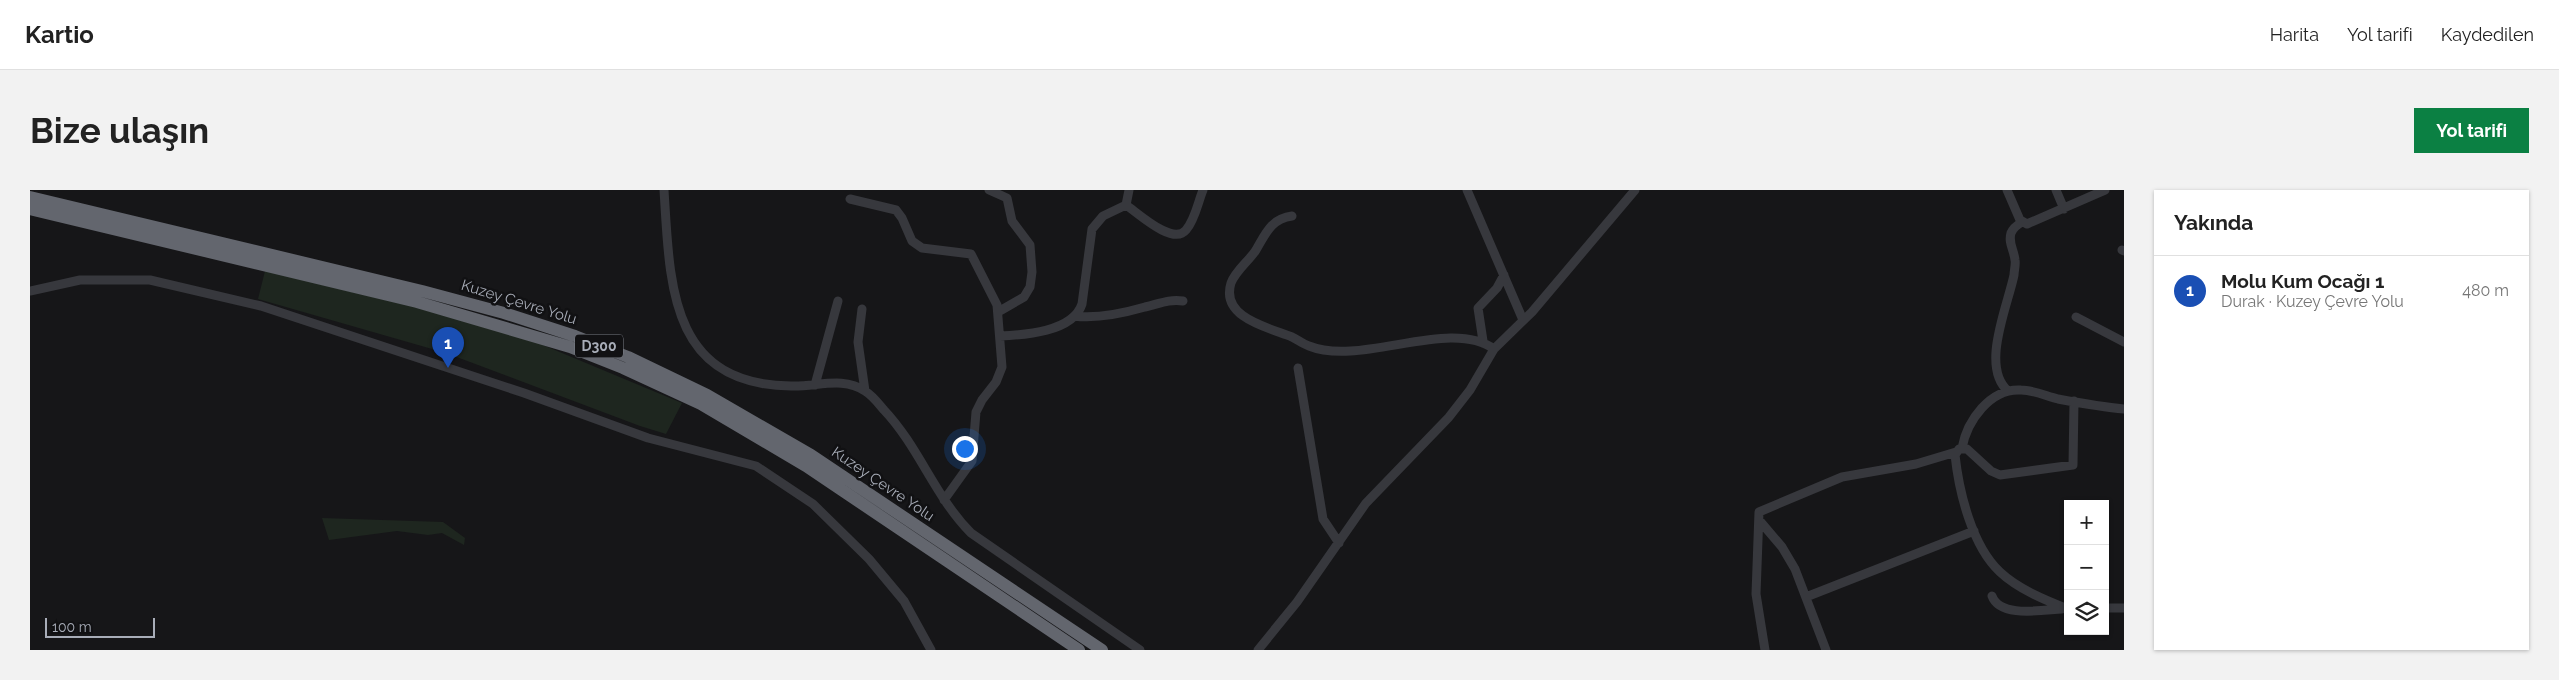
<!DOCTYPE html>
<html lang="tr">
<meta charset="utf-8">
<style>
body{margin:0;font-family:Raleway,sans-serif;background:#f2f2f2;color:#222}
.controls{position:absolute;right:15px;bottom:15px;display:grid;overflow:hidden;border-radius:0px;box-shadow:0 1px 4px #0004}
.controls button{width:45px;height:45px;display:grid;place-items:center;padding:0;border:0;border-bottom:1px solid #e0e0e0;background:#fff;color:#222;font:25px sans-serif}
.scale{position:absolute;left:15px;bottom:12px;width:110px;box-sizing:border-box;padding-left:5px;border:2px solid #a8adb8;border-top:0;font-size:14px;line-height:18px;white-space:nowrap;color:#a8adb8;-webkit-text-stroke:4px #111113;paint-order:stroke}
.you{position:absolute;left:934px;top:258px;width:18px;height:18px;margin:-12px;border:4px solid #fff;border-radius:50%;background:#1a73e8;box-shadow:0 0 0 8px #1a73e833}
.badge{display:grid;place-items:center;width:32px;height:32px;border-radius:50%;background:#0b8043;color:#fff;font-size:16px;font-weight:700}
.pin{position:absolute;translate:-50% -41px;filter:drop-shadow(0 1px 2px #0008)}
.pin::after{content:'';position:absolute;top:26px;width:18px;height:15px;background:inherit;clip-path:polygon(0 0,100% 0,50% 100%)}
.list{margin:0;padding:0;list-style:none}
h2{display:flex;justify-content:space-between;align-items:center;height:65px;margin:0;padding:0 20px;font-size:21px}
h2 small{font-size:16px;font-weight:400;color:#767676}
.list li{display:grid;grid-template-columns:32px 1fr auto;gap:15px;align-items:center;box-sizing:border-box;height:70px;padding:0 20px;border-top:1px solid #e0e0e0}
.list b{display:block;font-size:19px;white-space:nowrap}
.list p{margin:0;font-size:16px;white-space:nowrap;color:#767676}
.list em{font-size:16px;font-style:normal;color:#767676}
.icon{flex:none;width:28px;height:28px;fill:none;stroke:currentColor;stroke-width:2;stroke-linecap:round;stroke-linejoin:round}
.map{position:relative;flex:none;width:2094px;height:460px;overflow:hidden;border-radius:0px}
header{display:flex;align-items:center;gap:30px;box-sizing:border-box;height:70px;padding:0 25px;background:#fff;border-bottom:1px solid #e0e0e0}
header strong{font-size:24px}
nav{display:flex;gap:28px;margin-inline-start:auto;font-size:18px}
.intro{display:flex;align-items:center;justify-content:space-between;box-sizing:border-box;height:120px;padding:0 30px}
h1{margin:0;font-size:35px}
.button{padding:12px 22px;border-radius:0px;background:#0b8043;color:#fff;font-size:18px;font-weight:700}
main{display:flex;gap:30px;padding:0 30px}
aside{flex:1;background:#fff;border-radius:0px;box-shadow:0 1px 4px #0004}
.map>svg:first-child{display:block}
.green{fill:#1e261f}
.lines{fill:none;stroke-linecap:round;stroke-linejoin:round}
.minor{stroke:#37383d;stroke-width:9}
.highway{stroke:#63666e;stroke-width:12}
.labels{text-anchor:middle;dominant-baseline:central;stroke-width:5;stroke-linejoin:round;paint-order:stroke}
.shield{fill:#111113;stroke:#7b7e86;stroke-width:1}
.shield-label{font-size:14px;font-weight:bold;fill:#a8adb8}
.street-label{font-size:15px;fill:#a8adb8;stroke:#111113}
</style>
<header>
<strong>Kartio</strong>
<nav><a>Harita</a><a>Yol tarifi</a><a>Kaydedilen</a></nav>
</header>
<div class="intro"><h1>Bize ulaşın</h1><a class="button">Yol tarifi</a></div>
<main>
<div class="map">
<svg width="2094" height="460" viewBox="0 0 2094 460">
<rect width="100%" height="100%" fill="#161618"/>
<!-- green -->
<path class="green" d="M 235,81 L 389,118 L 508,153 L 652,213 L 636,244 L 610,236 L 416,163 L 228,109 Z
M 292,328 L 413,332 L 435,348 L 434,355 L 412,343 L 398,345 L 367,341 L 299,350 Z"/>
<g class="lines">
<!-- minor -->
<path class="minor" d="M 634,0 C 640,94 639,195 761,196 C 787,197 813,186 835,201 C 843,206 848,213 854,220 C 889,257 905,307 941,343 L 1110,460
M 959,0 L 977,8 L 982,31 L 1000,55 L 1002,82 L 1000,97 L 994,107 L 968,122
M 1437,0 L 1493,130
M 1977,0 L 1990,30 L 1997,34 L 2075,0
M 2026,0 L 2034,19
M 820,9 L 866,20 L 872,28 L 882,51 L 892,58 L 941,64 L 967,115 L 972,177 L 966,192 L 952,210 L 946,222 L 942,271 L 914,310
M 1096,15 L 1099,0
M 1262,26 C 1241,29 1236,43 1226,60 C 1219,71 1206,80 1201,93 C 1190,128 1240,138 1262,147 C 1268,150 1273,154 1279,156 C 1331,177 1420,127 1464,159
M 2092,60 L 2094,61
M 0,101 L 50,90 L 120,90 L 231,116 L 494,203 L 618,248 L 726,276 L 783,314 L 839,369 L 874,411 L 901,460
M 832,119 L 828,152 L 835,201
M 1044,126 C 1066,129 1094,123 1115,117 C 1129,114 1138,109 1153,111
M 2046,127 L 2094,152
M 970,146 C 994,145 1043,142 1052,114 L 1062,39 L 1073,26 L 1096,15 C 1108,23 1143,56 1156,40 C 1165,30 1168,12 1173,0
M 1453,151 L 1448,118 L 1467,98 L 1474,85
M 1268,178 L 1293,329 L 1309,353
M 785,195 L 808,111
M 1978,201 C 1950,177 1978,115 1984,85 C 1984,81 1986,74 1985,70 C 1984,60 1978,53 1981,43 C 1983,38 1987,35 1992,32
M 1932,258 C 1937,231 1960,198 1991,200 C 2003,200 2016,206 2028,209 C 2050,213 2072,217 2094,219
M 1729,330 L 1752,357 L 1765,379 L 1796,460
M 1962,406 C 1970,428 2012,420 2032,419
M 1776,407 L 1944,341
M 2075,418 L 2094,418
M 2038,419 C 2015,410 1988,399 1970,382 C 1942,356 1929,302 1925,265 L 1929,259 L 1937,259 L 1961,281 L 1970,285 L 2043,275 L 2044,211
M 1228,460 L 1267,412 L 1336,313 L 1419,227 L 1440,200 L 1464,159 L 1502,122 L 1605,0
M 1735,460 L 1726,404 L 1729,322 L 1812,287 L 1886,274 L 1926,262"/>
<!-- highway -->
<path class="highway" d="M 0,7 L 392,101 L 474,123 L 545,146 L 598,167 L 677,205 L 781,265 L 1072,460
M 0,19 L 387,112 L 540,157 L 593,178 L 671,214 L 776,276 L 1049,460"/>
</g>
<g class="labels">
<!-- shield labels -->
<rect class="shield" x="545" y="144.5" width="48" height="23" rx="4"/>
<g class="shield-label">
<text x="569" y="156">D300</text>
</g>
<!-- street labels -->
<g class="street-label">
<text transform="translate(489 112) rotate(17)">Kuzey Çevre Yolu</text>
<text transform="translate(853 294) rotate(34)">Kuzey Çevre Yolu</text>
</g>
</g>
</svg>
<div class="controls">
<button>+</button>
<button>−</button>
<button><svg class="icon" aria-label="layers" viewBox="0 0 24 24"><path d="M12 4l9 5-9 5-9-5zM3 14l9 5 9-5"/></svg></button>
</div>
<div class="scale">100 m</div>
<div class="you"></div>
<div class="pin badge" style="left:418px;top:178px;background:#1a4fb4">1</div>
</div>
<aside>
<h2>Yakında<small></small></h2>
<ul class="list">
<li><span class="badge" style="background:#1a4fb4">1</span><div><b>Molu Kum Ocağı 1</b><p>Durak · Kuzey Çevre Yolu</p></div><em>480 m</em></li>
</ul>
</aside>
</main>
